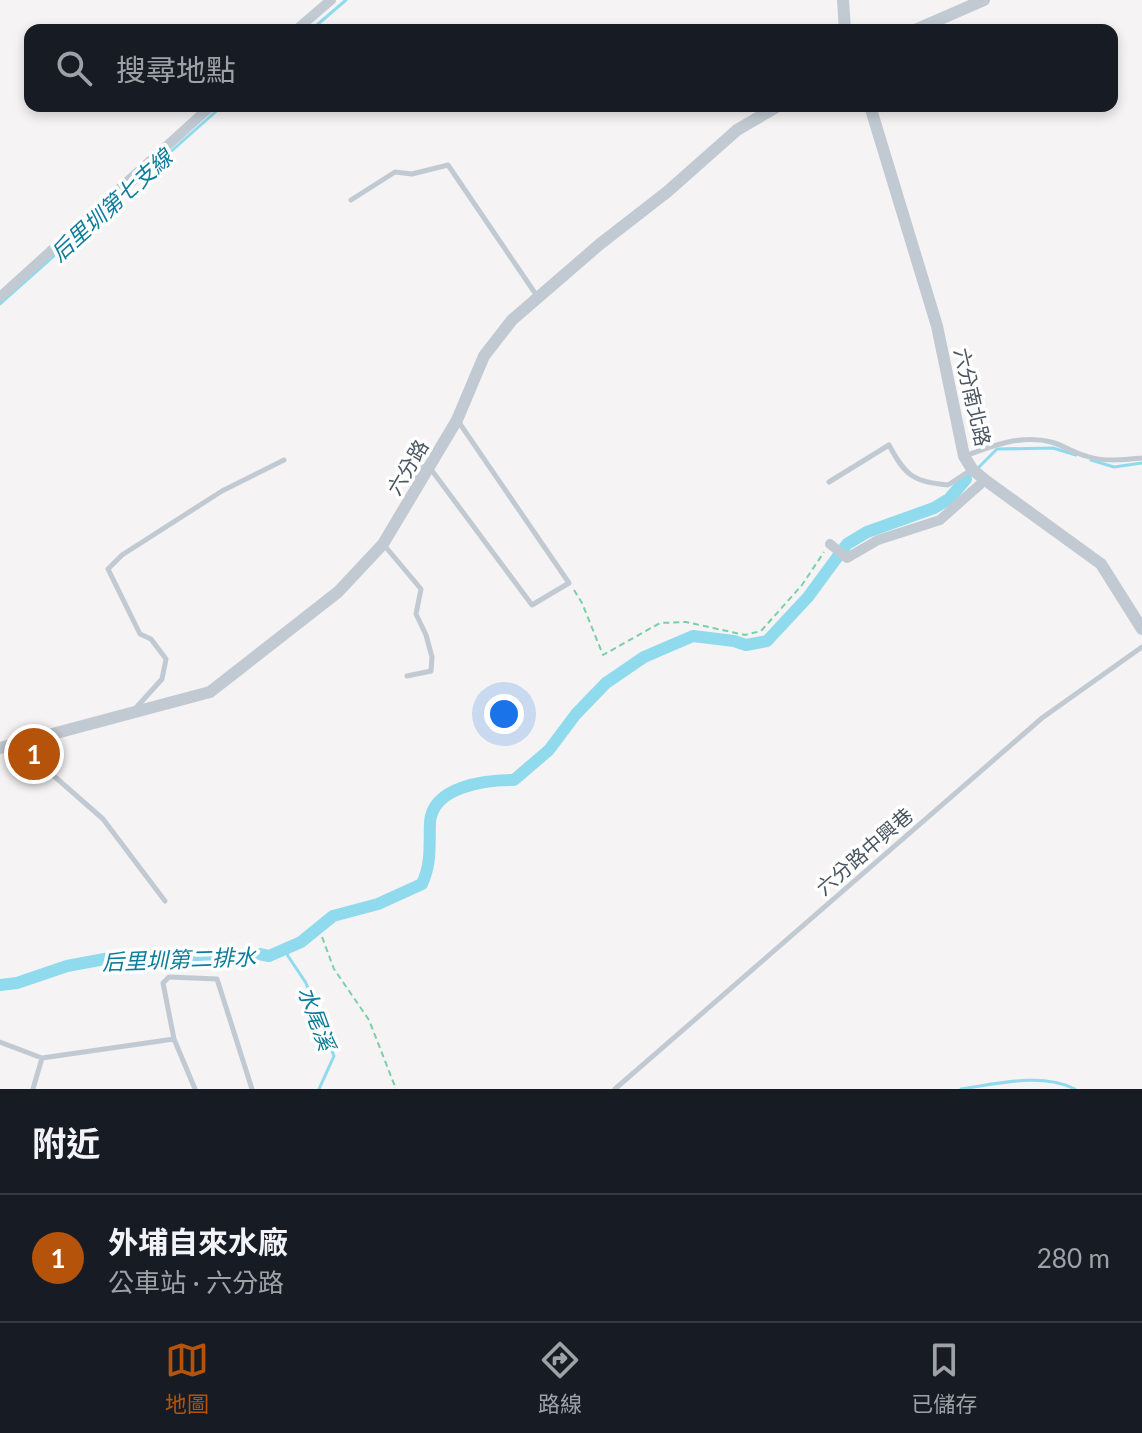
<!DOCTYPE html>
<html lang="zh-TW">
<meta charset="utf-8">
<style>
body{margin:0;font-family:Lato,"Noto Sans TC",sans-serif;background:#242831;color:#f1f3f6}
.you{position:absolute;left:504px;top:714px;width:28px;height:28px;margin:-20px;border:6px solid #fff;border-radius:50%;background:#1a73e8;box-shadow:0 0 0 12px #1a73e833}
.badge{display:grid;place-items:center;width:52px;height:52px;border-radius:50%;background:#b45309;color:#fff;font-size:26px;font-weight:700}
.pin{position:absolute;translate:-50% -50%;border:4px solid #fff;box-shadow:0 2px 8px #0006}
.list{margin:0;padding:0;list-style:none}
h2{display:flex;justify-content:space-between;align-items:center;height:104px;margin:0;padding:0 32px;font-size:34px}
h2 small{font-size:26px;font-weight:400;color:#9ea1a6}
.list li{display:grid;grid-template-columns:52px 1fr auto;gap:24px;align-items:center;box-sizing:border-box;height:128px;padding:0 32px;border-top:2px solid #363941}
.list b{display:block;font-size:30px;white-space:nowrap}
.list p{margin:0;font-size:26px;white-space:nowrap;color:#9ea1a6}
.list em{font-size:26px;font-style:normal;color:#9ea1a6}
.icon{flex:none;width:44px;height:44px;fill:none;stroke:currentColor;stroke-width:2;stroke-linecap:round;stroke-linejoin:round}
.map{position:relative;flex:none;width:1142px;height:1089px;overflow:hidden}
.search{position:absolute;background:#171b24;box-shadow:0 4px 12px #0003;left:24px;right:24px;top:24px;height:88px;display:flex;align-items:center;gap:20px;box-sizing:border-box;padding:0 28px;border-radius:16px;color:#9ea1a6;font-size:30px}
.sheet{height:232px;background:#171b24}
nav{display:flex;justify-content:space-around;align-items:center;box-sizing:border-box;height:112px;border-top:2px solid #363941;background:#171b24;font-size:22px;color:#9ea1a6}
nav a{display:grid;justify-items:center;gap:4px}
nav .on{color:#b45309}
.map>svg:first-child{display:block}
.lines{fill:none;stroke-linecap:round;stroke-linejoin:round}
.stream{stroke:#90daee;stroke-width:3}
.canal{stroke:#90daee;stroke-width:12}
.building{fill:#cdcfd5}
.path{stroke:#7ad0a6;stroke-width:2;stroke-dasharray:6 4;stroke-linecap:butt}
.service{stroke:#c1cad2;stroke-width:5}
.minor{stroke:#c1cad2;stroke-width:10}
.tertiary{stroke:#c1cad2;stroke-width:12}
.labels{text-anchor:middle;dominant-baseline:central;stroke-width:7;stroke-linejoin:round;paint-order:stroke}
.street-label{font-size:20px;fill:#4a5661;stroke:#fff}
.water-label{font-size:22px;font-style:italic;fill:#0c7c9b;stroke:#fff}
</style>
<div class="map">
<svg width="1142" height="1089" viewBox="0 0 1142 1089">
<rect width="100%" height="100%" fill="#f5f3f3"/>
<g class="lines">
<!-- stream -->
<path class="stream" d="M 311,30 L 346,0
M 0,304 L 222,106
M 1091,460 L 1114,467 L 1142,463
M 979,467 L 997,449 L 1053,448 L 1076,455
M 284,950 L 306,983 L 334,1056 L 319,1089
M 961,1089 C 997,1084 1041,1072 1075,1089"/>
<!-- canal -->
<path class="canal" d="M 0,985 L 17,983 L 67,966 L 110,958 L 146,955 L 238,957 L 259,954 L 269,956 L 301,942 L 333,916 L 378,904 L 422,884 C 432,862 429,845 430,822 C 433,786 486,780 514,780 L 549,750 L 576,714 L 606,683 L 644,657 L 693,636 L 734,641 L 746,645 L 767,641 L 808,597 L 847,544 L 867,532 L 934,508 L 949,499 L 966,479"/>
</g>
<!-- building -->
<path class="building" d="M 409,455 L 426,466 L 416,482 L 400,473 Z"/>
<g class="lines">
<!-- path -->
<path class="path" d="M 574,590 L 582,603 L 603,655 L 660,623 L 686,622 L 745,635 L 761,631 L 802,585 L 824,552
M 322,937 L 334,969 L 369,1020 L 396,1089"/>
<!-- service -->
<path class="service" d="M 351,200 L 395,172 L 412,174 L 448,165 L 537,296
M 965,456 C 991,446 1023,434 1051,442 C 1063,445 1074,453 1086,456 C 1104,462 1123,460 1142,458
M 430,468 L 532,605 L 569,583 L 458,421
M 829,482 L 889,445 C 906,477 913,481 948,485 L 971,470
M 384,545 L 421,589 L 416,614 L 426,635 L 432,657 L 431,671 L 407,676
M 134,710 L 162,679 L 166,659 L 151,639 L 140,634 L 108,569 L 122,555 L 222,491 L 284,460
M 37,741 L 54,776 L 103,819 L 165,901
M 174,1039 L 163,983 L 169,977 L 217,979 L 252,1089
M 0,1042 L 42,1058 L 174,1039 L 195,1089
M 33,1089 L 42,1058
M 615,1089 L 1042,718 L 1142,647"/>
<!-- minor -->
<path class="minor" d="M 296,30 L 331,0
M 0,297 L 211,106
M 830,544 L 847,558 L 878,540 L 940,520 L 985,480"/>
<!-- tertiary -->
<path class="tertiary" d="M 843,0 L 845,30
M 915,30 L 984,0
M 870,106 L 937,326 L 964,456 L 972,469 L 985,480 L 1101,564 L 1142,629
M 0,748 L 210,692 L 338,592 L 383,544 L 457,420 L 484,356 L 512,320 L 600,244 L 667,192 L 737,130 L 778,106"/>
</g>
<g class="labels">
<!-- street labels -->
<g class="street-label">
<text transform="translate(973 397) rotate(77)">六分南北路</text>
<text transform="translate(407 467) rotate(-59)">六分路</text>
<text transform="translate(864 851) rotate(-41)">六分路中興巷</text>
</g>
<!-- water labels -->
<g class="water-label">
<text transform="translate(111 205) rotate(-42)">后里圳第七支線</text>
<text transform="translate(179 959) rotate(-2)">后里圳第二排水</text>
<text transform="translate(317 1018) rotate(70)">水尾溪</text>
</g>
</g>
</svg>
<div class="you"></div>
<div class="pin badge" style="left:34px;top:754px">1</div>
<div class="search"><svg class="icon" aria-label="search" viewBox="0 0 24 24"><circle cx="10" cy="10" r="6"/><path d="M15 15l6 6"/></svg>搜尋地點</div>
</div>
<section class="sheet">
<h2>附近<small></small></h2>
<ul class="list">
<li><span class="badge">1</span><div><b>外埔自來水廠</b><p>公車站 · 六分路</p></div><em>280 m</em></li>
</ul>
</section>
<nav>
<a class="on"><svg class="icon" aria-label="map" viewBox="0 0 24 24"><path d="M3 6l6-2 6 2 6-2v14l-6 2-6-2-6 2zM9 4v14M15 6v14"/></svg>地圖</a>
<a><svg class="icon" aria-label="directions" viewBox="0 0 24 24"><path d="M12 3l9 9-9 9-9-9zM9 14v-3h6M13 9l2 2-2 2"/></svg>路線</a>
<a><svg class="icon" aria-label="saved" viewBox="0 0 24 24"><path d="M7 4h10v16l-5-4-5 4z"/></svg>已儲存</a>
</nav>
